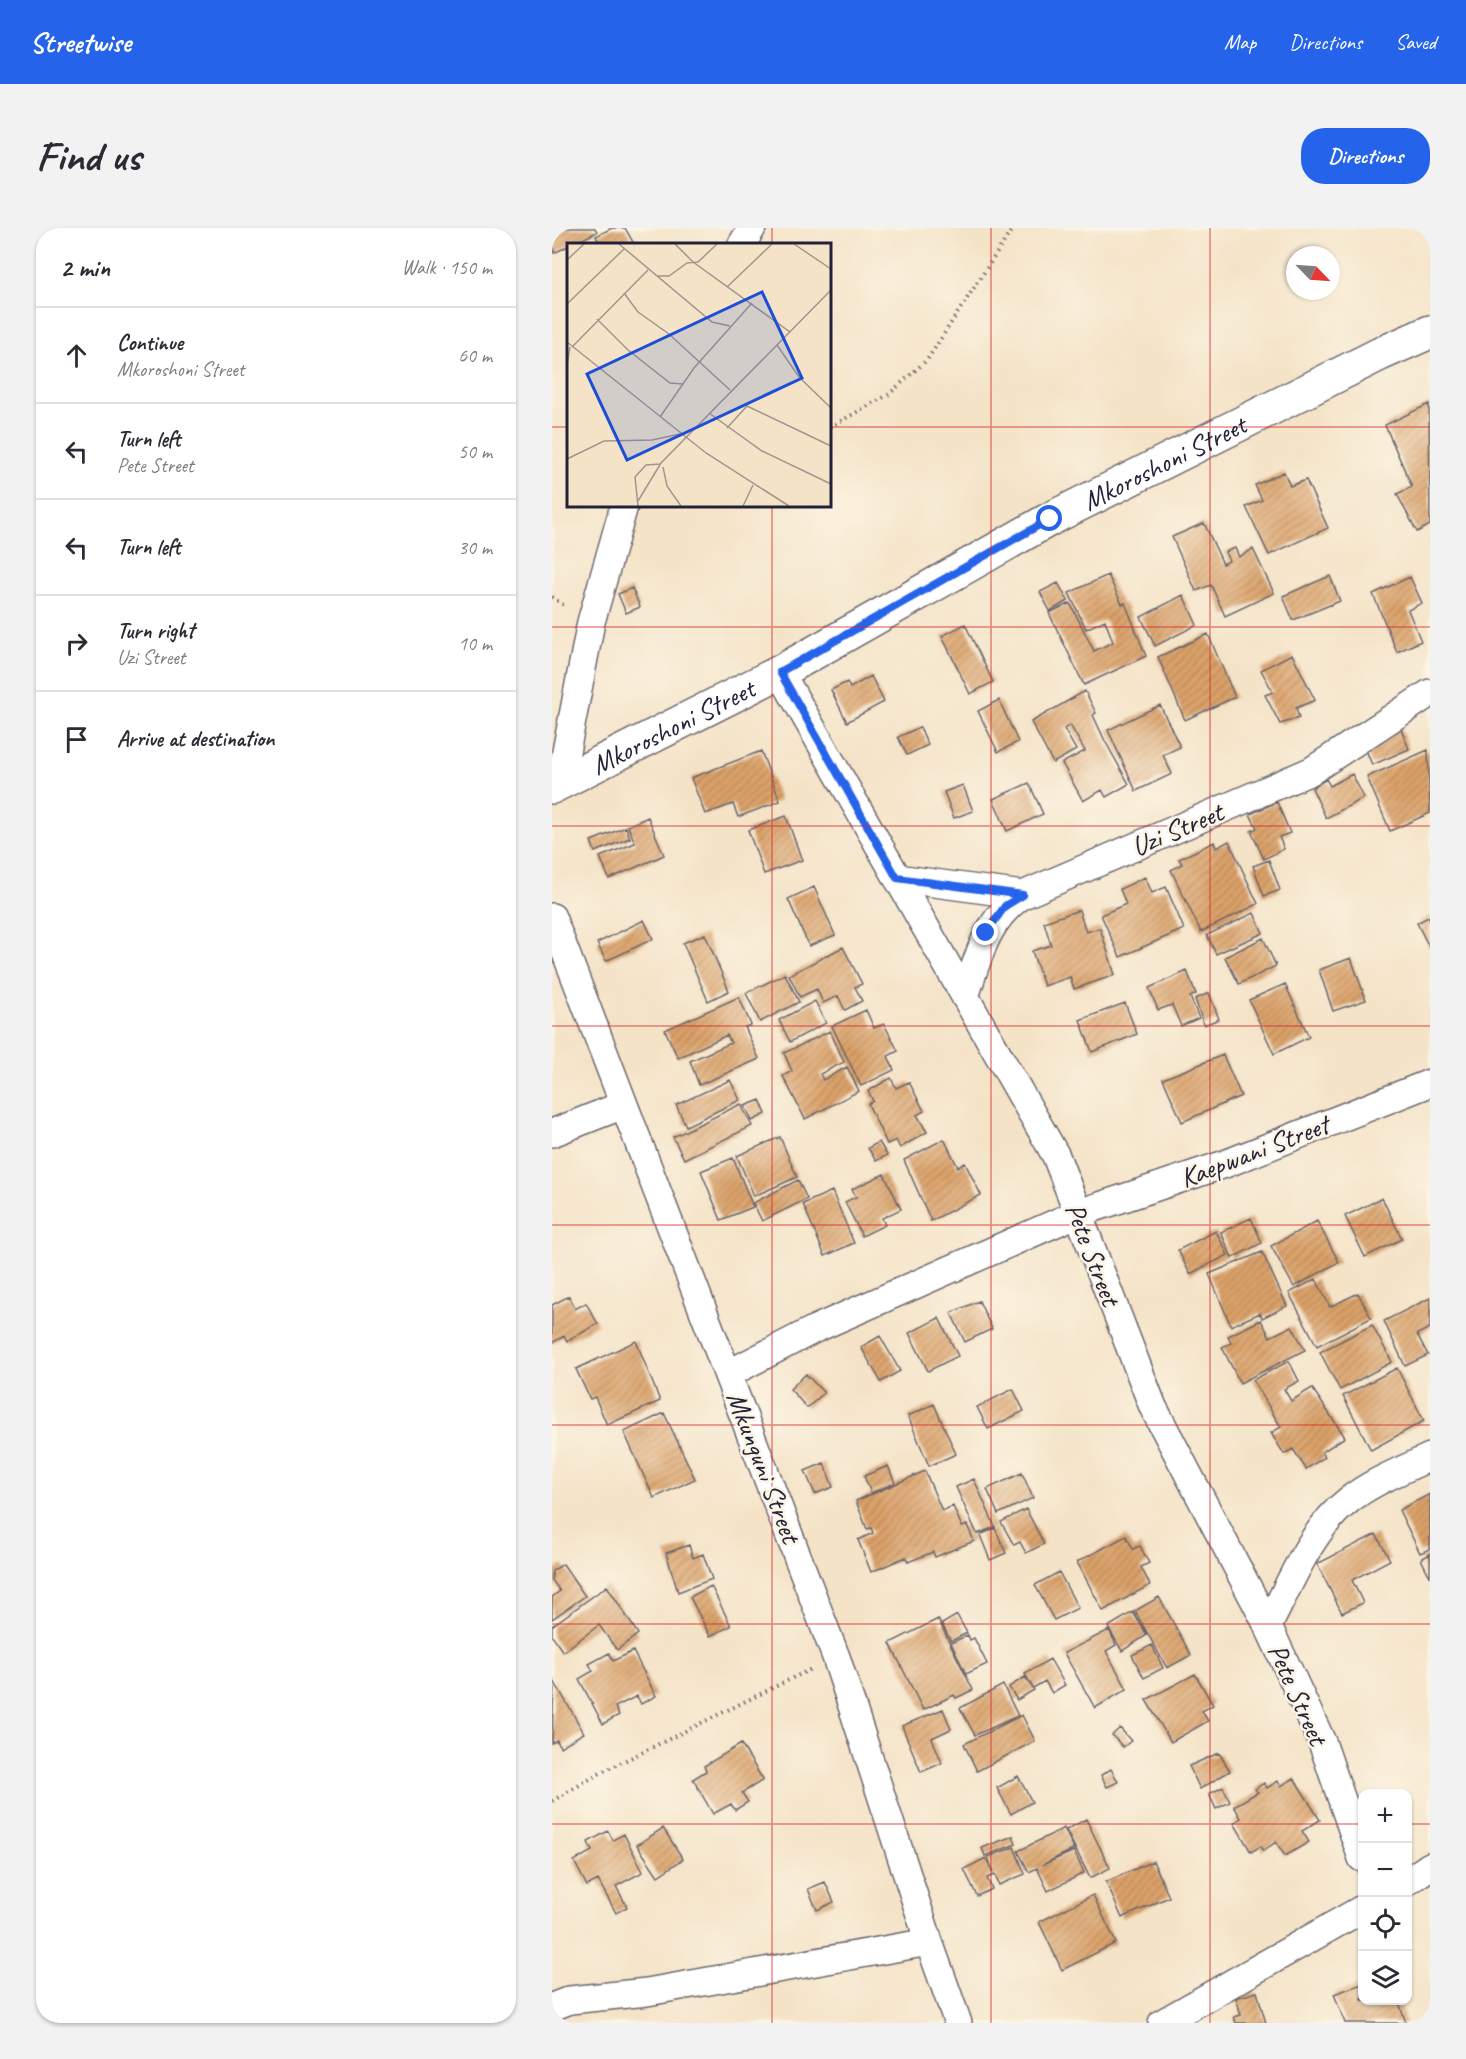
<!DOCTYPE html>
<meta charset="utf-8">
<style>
body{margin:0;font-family:Caveat,sans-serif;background:#f2f2f3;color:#2b2b33}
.controls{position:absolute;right:18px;bottom:18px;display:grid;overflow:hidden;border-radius:12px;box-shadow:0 2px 4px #0004}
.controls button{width:54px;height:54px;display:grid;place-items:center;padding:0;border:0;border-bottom:2px solid #e1e1e2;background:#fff;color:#2b2b33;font:30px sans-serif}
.compass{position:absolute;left:734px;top:18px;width:54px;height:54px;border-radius:50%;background:#fff;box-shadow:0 2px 4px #0004;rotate:115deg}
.stop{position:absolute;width:18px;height:18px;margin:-14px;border:4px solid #2563eb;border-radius:50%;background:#fff}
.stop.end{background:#2563eb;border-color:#fff;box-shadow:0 2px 6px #0008}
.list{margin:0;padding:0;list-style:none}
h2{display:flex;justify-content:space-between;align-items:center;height:78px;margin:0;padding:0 24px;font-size:26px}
h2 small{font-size:20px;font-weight:400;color:#7c7c81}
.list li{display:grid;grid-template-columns:39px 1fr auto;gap:18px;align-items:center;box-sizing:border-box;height:96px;padding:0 24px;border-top:2px solid #e1e1e2}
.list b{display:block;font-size:22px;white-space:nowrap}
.list p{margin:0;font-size:20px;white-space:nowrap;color:#7c7c81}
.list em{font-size:20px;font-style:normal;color:#7c7c81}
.icon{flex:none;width:33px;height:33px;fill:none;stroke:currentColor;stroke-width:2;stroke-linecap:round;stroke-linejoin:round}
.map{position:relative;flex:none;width:878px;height:1795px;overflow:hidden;border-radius:24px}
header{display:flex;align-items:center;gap:36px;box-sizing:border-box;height:84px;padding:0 30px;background:#2563eb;color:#fff}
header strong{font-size:28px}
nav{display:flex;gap:33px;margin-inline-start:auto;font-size:21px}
.intro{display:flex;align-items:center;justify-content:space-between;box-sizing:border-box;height:144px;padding:0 36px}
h1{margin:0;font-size:42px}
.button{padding:15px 27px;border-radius:24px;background:#2563eb;color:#fff;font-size:21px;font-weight:700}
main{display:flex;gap:36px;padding:0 36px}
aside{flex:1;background:#fff;border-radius:24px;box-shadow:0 2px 4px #0004}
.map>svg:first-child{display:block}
.building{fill:url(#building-hatch)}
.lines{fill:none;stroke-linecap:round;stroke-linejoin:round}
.minor-casing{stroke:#6c666c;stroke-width:30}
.tertiary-casing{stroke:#6c666c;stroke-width:36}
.path{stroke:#6c666c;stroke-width:4;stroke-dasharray:1.5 4.5;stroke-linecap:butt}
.minor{stroke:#fff;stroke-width:27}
.tertiary{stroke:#fff;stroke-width:33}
.route{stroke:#2563eb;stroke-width:8}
.grid{fill:none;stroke:#d62828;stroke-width:1.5;stroke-opacity:0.55}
.labels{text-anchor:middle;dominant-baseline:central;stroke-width:5;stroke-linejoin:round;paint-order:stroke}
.street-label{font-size:28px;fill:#22223b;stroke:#fcf5e5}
.inset-road{fill:none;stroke:#a0968f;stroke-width:1.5}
.view{fill:#1d4ed8;fill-opacity:0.15;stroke:#1d4ed8;stroke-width:3}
.inset-edge{fill:none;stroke:#22223b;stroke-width:3}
</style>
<header>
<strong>Streetwise</strong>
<nav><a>Map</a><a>Directions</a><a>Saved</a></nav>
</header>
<div class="intro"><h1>Find us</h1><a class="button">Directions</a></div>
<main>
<aside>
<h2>2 min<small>Walk · 150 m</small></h2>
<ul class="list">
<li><svg class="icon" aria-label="ahead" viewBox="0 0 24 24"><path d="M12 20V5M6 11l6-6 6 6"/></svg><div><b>Continue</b><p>Mkoroshoni Street</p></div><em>60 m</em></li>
<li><svg class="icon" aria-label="left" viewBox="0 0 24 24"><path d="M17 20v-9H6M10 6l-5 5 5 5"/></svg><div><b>Turn left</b><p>Pete Street</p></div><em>50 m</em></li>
<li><svg class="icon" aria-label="left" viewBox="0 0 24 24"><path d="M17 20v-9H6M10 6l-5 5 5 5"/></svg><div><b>Turn left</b></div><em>30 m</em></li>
<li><svg class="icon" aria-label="right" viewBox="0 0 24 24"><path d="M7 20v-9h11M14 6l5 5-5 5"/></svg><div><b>Turn right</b><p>Uzi Street</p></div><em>10 m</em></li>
<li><svg class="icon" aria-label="arrive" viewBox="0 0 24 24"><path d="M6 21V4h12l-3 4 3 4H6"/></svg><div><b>Arrive at destination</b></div></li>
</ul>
</aside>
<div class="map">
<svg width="878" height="1795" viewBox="0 0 878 1795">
<defs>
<pattern id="building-hatch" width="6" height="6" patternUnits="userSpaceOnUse" patternTransform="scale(1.5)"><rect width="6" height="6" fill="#dca269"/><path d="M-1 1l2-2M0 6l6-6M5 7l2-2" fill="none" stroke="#b28458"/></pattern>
</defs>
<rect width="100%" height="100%" fill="#fcf5e5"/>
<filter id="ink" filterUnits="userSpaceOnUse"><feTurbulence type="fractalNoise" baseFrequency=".0167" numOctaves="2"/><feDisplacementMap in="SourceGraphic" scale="12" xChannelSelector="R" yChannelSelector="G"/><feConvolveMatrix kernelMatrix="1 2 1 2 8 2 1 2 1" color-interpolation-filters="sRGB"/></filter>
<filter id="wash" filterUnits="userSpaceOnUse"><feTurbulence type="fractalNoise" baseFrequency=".008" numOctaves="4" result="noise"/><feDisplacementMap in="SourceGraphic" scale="24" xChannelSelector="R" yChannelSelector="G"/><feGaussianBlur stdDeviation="1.35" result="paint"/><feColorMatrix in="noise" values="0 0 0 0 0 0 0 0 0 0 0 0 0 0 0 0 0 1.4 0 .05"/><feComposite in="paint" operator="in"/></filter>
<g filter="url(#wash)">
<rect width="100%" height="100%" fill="#f4e3c7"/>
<g id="blocks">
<!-- building -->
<path class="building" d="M 0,0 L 43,0 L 45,4 L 2,25 Z
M 60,0 L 73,0 L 82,16 L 48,16 L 44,8 Z
M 877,176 L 878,297 L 865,304 L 845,266 L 860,259 L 833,197 Z
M 732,244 L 738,258 L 754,252 L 776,300 L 717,327 L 694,279 L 710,272 L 703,257 Z
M 652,295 L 671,336 L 677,333 L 673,324 L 683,320 L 687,329 L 701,321 L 722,365 L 673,388 L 659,357 L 644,363 L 620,309 Z
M 556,347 L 570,376 L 573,375 L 594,428 L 532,457 L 497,385 L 518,375 L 542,423 L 561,414 L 553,392 L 534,401 L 517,365 Z
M 778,348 L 788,373 L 741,392 L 731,368 Z
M 858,349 L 870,375 L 856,382 L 869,413 L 845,424 L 821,366 Z
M 506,355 L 516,373 L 498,383 L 488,364 Z
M 80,360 L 88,379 L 74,385 L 66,366 Z
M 631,367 L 645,397 L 603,418 L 589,389 Z
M 413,396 L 441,454 L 418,466 L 390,408 Z
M 656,406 L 683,469 L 633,492 L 606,429 Z
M 740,426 L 763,472 L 744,480 L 747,490 L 728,496 L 713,467 L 721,464 L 709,442 Z
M 319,448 L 332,474 L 295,494 L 279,462 L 295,454 L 298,460 Z
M 533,463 L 544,485 L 541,487 L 553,513 L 577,556 L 554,569 L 550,562 L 531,573 L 510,535 L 533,523 L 518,497 L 512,501 L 524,522 L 501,535 L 479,494 Z
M 447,472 L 466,514 L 446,524 L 426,483 Z
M 608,477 L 628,519 L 611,527 L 620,546 L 584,563 L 556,502 Z
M 848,498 L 857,521 L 820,537 L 811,514 Z
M 368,499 L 376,517 L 355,527 L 346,509 Z
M 876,522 L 878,585 L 838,603 L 815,549 Z
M 209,523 L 228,573 L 186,589 L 181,576 L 153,586 L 139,550 Z
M 800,546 L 812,570 L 774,590 L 760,560 L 774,551 L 778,558 Z
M 477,555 L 491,586 L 455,603 L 441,571 Z
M 411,557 L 421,583 L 402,590 L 392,564 Z
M 725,574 L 738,605 L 727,609 L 732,621 L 712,631 L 699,603 L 705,600 L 698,586 Z
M 234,588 L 250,632 L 212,646 L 196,602 Z
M 96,589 L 112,627 L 57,651 L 48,629 L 83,615 L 76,598 Z
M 74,599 L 78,610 L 43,624 L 39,613 Z
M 677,613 L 706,676 L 649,704 L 619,642 L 630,636 L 627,631 L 662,614 L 664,620 Z
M 717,632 L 728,662 L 712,668 L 701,638 Z
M 593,649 L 600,665 L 614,659 L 632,701 L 568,729 L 549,687 L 574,676 L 568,661 Z
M 262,659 L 283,707 L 257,718 L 236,671 Z
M 527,682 L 534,704 L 548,700 L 563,747 L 522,761 L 518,749 L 492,758 L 480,723 L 499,717 L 492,694 Z
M 702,685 L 711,705 L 664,726 L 655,707 Z
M 878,688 L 878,721 L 865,695 Z
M 92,692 L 101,711 L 54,733 L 45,715 Z
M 153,706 L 177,763 L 156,773 L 131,715 Z
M 711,710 L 724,738 L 687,756 L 673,729 Z
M 291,719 L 310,756 L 303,759 L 310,773 L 293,782 L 286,768 L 271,775 L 265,761 L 248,769 L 237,747 Z
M 799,730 L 814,772 L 781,783 L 767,742 Z
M 635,743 L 644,766 L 638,769 L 647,790 L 629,798 L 620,777 L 606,782 L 597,760 Z
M 233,746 L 247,774 L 208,794 L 194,765 Z
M 733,756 L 757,809 L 722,826 L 697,772 Z
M 657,765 L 667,791 L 652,797 L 643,771 Z
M 187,769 L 199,797 L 193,799 L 207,831 L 147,857 L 138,833 L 179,815 L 175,807 L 126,830 L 113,802 Z
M 263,773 L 274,795 L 238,814 L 227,792 Z
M 573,775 L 585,806 L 540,824 L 528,792 Z
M 314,782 L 322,800 L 332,796 L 346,823 L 336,828 L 342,842 L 309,858 L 280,798 Z
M 278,803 L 292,834 L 268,846 L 271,852 L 295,839 L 307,863 L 253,891 L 231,848 L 240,843 L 232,825 Z
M 671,827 L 689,868 L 630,894 L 611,851 Z
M 339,850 L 344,860 L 357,854 L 372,883 L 365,887 L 375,904 L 348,920 L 344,912 L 335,916 L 316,876 L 321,873 L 316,863 Z
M 178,852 L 188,872 L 134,898 L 124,877 Z
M 208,872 L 214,886 L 200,893 L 193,878 Z
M 189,876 L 200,898 L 132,931 L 121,909 Z
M 228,909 L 245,949 L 202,968 L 185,928 Z
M 392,911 L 406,939 L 413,935 L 429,967 L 379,993 L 352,932 Z
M 327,914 L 335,927 L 324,933 L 316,920 Z
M 181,930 L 201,979 L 169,992 L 149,943 Z
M 332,946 L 349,981 L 330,990 L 333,997 L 310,1008 L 293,974 L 304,969 L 300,961 Z
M 246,952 L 255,971 L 210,993 L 201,975 Z
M 280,963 L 302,1015 L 273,1028 L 251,976 Z
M 830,970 L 850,1011 L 813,1029 L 793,988 Z
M 699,990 L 710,1015 L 680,1030 L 669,1004 Z
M 765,993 L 787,1034 L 742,1059 L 719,1018 Z
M 664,1003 L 676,1027 L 638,1046 L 626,1022 Z
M 710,1024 L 735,1078 L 710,1090 L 708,1085 L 679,1098 L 657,1046 Z
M 764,1051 L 778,1079 L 806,1065 L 819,1090 L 765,1118 L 737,1065 Z
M 17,1068 L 23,1081 L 34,1075 L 46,1096 L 15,1113 L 12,1108 L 0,1115 L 0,1077 Z
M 878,1070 L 878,1100 L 865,1106 L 876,1127 L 853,1138 L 832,1093 Z
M 427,1073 L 440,1101 L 413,1114 L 399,1085 Z
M 387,1090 L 406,1128 L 376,1143 L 357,1105 Z
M 709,1092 L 718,1109 L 740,1098 L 753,1122 L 688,1155 L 670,1119 L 679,1115 L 676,1108 Z
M 820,1097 L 840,1134 L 788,1162 L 768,1124 Z
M 328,1108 L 348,1143 L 329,1154 L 309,1119 Z
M 84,1113 L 108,1173 L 55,1197 L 43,1169 L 38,1171 L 24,1141 Z
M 737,1133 L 747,1153 L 732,1161 L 739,1173 L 760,1160 L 793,1209 L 770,1224 L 773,1229 L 754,1241 L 741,1221 L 732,1226 L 719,1205 L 729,1199 L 701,1152 Z
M 845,1140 L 872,1193 L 819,1222 L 791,1168 Z
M 254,1146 L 272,1165 L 255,1180 L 238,1161 Z
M 461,1161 L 472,1183 L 436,1201 L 425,1179 Z
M 382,1176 L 404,1226 L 377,1238 L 356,1188 Z
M 112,1185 L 143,1251 L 102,1270 L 72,1204 Z
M 272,1235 L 281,1259 L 263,1266 L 253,1243 Z
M 336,1238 L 343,1255 L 319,1265 L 312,1248 Z
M 373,1243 L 390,1283 L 401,1278 L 410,1299 L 415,1297 L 422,1313 L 383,1329 L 381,1324 L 356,1334 L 354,1329 L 319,1344 L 306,1312 L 321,1305 L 319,1300 L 315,1301 L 304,1273 Z
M 470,1245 L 481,1270 L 446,1286 L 435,1261 Z
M 422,1251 L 443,1299 L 425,1306 L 404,1259 Z
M 878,1266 L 878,1321 L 868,1325 L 847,1282 Z
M 474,1281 L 492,1316 L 474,1325 L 468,1314 L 462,1317 L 449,1294 Z
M 443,1300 L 454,1325 L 438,1332 L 428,1307 Z
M 824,1306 L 838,1332 L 800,1352 L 811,1375 L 790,1385 L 765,1336 Z
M 574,1308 L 581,1321 L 588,1318 L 597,1335 L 589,1339 L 598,1357 L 551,1383 L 525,1334 Z
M 137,1317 L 141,1330 L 151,1326 L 160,1351 L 126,1364 L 114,1325 Z
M 878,1326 L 878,1349 L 869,1331 Z
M 11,1336 L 33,1368 L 0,1391 L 0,1369 L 8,1363 L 0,1352 L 0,1343 Z
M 507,1344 L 526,1380 L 502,1392 L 483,1357 Z
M 55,1358 L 86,1406 L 65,1422 L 47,1397 L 11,1424 L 0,1408 L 0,1398 Z
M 159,1358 L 179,1398 L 158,1408 L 138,1369 Z
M 607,1369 L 639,1427 L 615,1440 L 583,1383 Z
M 581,1384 L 595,1407 L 570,1423 L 556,1399 Z
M 405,1387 L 415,1405 L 399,1413 L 390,1396 Z
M 386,1391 L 421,1462 L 404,1470 L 402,1467 L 371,1482 L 338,1415 Z
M 557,1402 L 564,1417 L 554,1423 L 575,1461 L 543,1480 L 512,1425 Z
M 416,1407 L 418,1412 L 422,1410 L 435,1436 L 414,1446 L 399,1415 Z
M 600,1417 L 611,1440 L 592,1450 L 580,1427 Z
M 81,1423 L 104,1468 L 89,1476 L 85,1468 L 63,1479 L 67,1487 L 51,1496 L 27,1451 L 41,1443 L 37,1436 L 57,1425 L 61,1433 Z
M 498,1431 L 513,1457 L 500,1465 L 493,1453 L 481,1460 L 473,1446 Z
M 643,1446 L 661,1477 L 650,1483 L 656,1493 L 619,1514 L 594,1472 Z
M 473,1449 L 482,1462 L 465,1472 L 457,1459 Z
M 2,1453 L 32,1505 L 8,1519 L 5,1512 L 0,1515 Z
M 451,1457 L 466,1488 L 423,1507 L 408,1480 Z
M 391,1481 L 399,1501 L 380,1510 L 390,1535 L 369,1544 L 350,1498 Z
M 470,1487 L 483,1513 L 425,1543 L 412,1516 Z
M 568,1500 L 579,1513 L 571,1519 L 560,1507 Z
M 189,1516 L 211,1552 L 190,1565 L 196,1574 L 183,1582 L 179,1576 L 161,1586 L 141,1551 L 154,1543 L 152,1538 Z
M 667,1525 L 678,1543 L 648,1561 L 637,1538 Z
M 559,1541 L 566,1554 L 555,1559 L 549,1547 Z
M 466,1548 L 480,1574 L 459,1586 L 445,1560 Z
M 742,1550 L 768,1592 L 750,1603 L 757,1614 L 733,1628 L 724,1614 L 711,1623 L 709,1618 L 699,1624 L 682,1595 L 689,1590 L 682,1578 L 706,1564 L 703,1561 L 712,1555 L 715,1560 L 726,1553 L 729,1558 Z
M 671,1559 L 678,1574 L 664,1581 L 657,1566 Z
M 534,1591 L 558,1640 L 538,1650 L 514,1602 Z
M 111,1600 L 131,1631 L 106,1648 L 85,1617 Z
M 512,1600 L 522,1621 L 490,1637 L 522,1623 L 532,1645 L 496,1663 L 485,1640 L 477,1644 L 466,1623 Z
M 56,1603 L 61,1612 L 72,1606 L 91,1644 L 64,1658 L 75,1679 L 64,1685 L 46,1652 L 35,1658 L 22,1633 L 40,1623 L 36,1614 Z
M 461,1608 L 464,1616 L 433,1628 L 430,1620 Z
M 462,1619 L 473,1646 L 447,1657 L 443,1647 L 435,1650 L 440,1661 L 425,1668 L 412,1641 L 434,1630 L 441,1645 L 436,1629 Z
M 601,1633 L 617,1669 L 570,1690 L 554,1654 Z
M 273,1654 L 282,1674 L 265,1682 L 256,1661 Z
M 541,1667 L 564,1715 L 510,1742 L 487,1694 Z
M 810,1756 L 810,1772 L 846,1772 L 854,1795 L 793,1795 L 782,1766 Z
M 705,1764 L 714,1795 L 684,1795 L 682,1789 L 689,1787 L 684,1770 Z"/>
</g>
</g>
<g filter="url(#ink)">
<use href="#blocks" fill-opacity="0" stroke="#6c666c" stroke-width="1.5"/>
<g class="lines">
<!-- minor casing -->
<g class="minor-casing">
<path id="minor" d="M 190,16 L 200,0
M 228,444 L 504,928 L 601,1179 L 716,1398 L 770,1514 L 810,1630
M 8,555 L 39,394 L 72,278
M 345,650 L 471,667
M 0,689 L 284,1429 L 377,1714 L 406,1795
M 413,769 C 426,730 434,691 471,667 L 759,543 L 878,465
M 0,905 L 71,877
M 176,1146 L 263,1101 L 524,986 L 673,936 L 878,855
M 716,1398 C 738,1356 758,1302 797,1272 C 821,1253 851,1242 878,1229
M 856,1653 L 878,1638
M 0,1779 L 18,1772 L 95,1764 L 377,1714
M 610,1795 L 810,1681"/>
</g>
<!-- tertiary casing -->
<g class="tertiary-casing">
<g id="tertiary">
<path id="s1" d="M 0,559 L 228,444 L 498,291 L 828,126 L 878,104"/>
</g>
</g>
<!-- path -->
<path class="path" d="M 278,199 L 336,167 L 375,132 L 461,0
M 0,369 L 13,378
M 0,1573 L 50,1544 L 259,1441"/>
<!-- minor -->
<use href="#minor" class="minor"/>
<!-- tertiary -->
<use href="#tertiary" class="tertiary"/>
</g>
</g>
<g class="lines" filter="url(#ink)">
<!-- route -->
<path class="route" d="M 434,705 L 453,678 L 471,667 L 345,650 L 228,444 L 498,291"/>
</g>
<!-- grid -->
<path class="grid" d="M 220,0 L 220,16M 439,0 L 439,1795M 658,0 L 658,1795M 0,199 L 16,199M 278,199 L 878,199M 220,278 L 220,1795M 0,399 L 878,399M 0,598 L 878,598M 0,798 L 878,798M 0,997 L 878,997M 0,1197 L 878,1197M 0,1396 L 878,1396M 0,1596 L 810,1596M 856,1596 L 878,1596"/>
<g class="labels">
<!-- street labels -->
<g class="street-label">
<text stroke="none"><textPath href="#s1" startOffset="693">Mkoroshoni Street</textPath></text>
<text stroke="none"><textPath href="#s1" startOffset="135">Mkoroshoni Street</textPath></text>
<text transform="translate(625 601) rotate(-23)">Uzi Street</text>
<text transform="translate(702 923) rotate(-21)">Kaepwani Street</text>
<text transform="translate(541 1026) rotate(69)">Pete Street</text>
<text transform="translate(212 1239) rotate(69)">Mkunguni Street</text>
<text transform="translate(746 1466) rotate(66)">Pete Street</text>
</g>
</g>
<!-- overview -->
<g transform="translate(15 15)">
<rect width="264" height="264" fill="#f4e3c7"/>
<path class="inset-road" d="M 52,1 L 145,79 L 163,83M 108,1 L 126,19 L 223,89M 227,1 L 264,26M 0,17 L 17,1M 91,33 L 102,33 L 120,20 L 131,19 L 150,1M 160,44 L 205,1M 57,50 L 71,69 L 102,91 L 163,147M 0,61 L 57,6M 30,76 L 61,107 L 103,140 L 116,141M 0,99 L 139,210 L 222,263M 210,102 L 232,134 L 264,165M 5,104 L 81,27M 0,122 L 3,104M 142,170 L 195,208 L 264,241M 93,174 L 127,125 L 185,60M 160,185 L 180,163 L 264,203M 0,216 L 37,198 L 85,197 L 113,191M 96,224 L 100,243 L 114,263M 71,258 L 94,220 L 264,47M 71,263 L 68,234 L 79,222 L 94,221M 176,263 L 186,242"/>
<path class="view" d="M 195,49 L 235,135 L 60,217 L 20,131 Z"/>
<rect width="264" height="264" class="inset-edge"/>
</g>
</svg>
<div class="controls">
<button>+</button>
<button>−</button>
<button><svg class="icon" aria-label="locate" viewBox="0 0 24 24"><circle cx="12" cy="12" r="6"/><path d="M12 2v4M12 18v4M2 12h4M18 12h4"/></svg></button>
<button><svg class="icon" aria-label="layers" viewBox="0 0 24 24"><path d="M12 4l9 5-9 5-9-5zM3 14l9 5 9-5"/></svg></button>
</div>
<svg class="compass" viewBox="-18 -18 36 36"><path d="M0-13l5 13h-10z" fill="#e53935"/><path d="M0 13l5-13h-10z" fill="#7c7c81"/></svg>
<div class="stop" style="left:498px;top:291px"></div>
<div class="stop end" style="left:434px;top:705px"></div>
</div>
</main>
